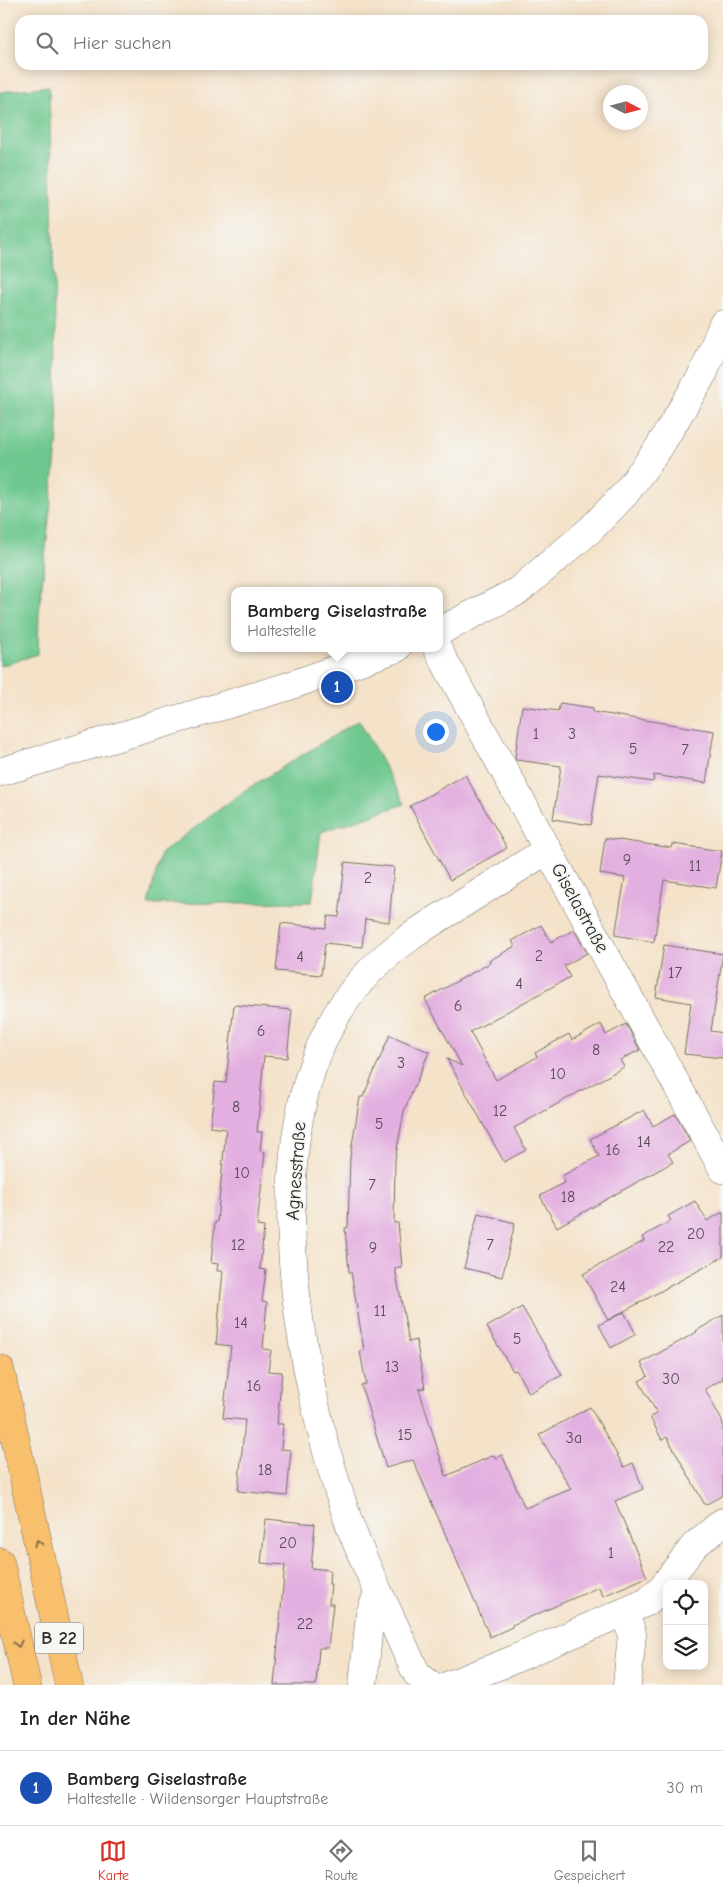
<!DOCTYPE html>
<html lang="de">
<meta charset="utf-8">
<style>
body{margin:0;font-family:"Comic Neue",sans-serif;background:#f6f6f6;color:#202124}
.controls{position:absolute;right:15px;bottom:15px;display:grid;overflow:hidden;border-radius:10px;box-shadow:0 2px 12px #0003}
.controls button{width:45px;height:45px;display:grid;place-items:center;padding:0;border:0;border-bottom:1px solid #e0e0e0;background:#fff;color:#202124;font:25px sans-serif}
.compass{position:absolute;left:603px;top:85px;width:45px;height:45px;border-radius:50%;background:#fff;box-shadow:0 2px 12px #0003;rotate:96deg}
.you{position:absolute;left:435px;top:731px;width:18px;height:18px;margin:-12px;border:4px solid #fff;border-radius:50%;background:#1a73e8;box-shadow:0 0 0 8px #1a73e833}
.badge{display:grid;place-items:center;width:32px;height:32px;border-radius:50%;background:#d93025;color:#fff;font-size:16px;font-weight:700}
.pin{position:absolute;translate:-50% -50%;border:2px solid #fff;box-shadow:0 1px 5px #0006}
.popup{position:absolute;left:231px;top:587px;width:212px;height:65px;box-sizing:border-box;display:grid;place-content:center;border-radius:10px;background:#fff;filter:drop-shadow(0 1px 4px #0005);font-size:16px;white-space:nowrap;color:#757577}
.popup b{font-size:19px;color:#202124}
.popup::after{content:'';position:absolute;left:50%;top:100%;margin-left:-10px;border:10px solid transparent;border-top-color:#fff}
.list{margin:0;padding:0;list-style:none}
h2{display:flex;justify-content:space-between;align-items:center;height:65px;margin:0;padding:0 20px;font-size:21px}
h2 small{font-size:16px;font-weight:400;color:#757577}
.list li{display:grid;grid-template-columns:32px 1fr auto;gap:15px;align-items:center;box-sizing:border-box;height:75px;padding:0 20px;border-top:1px solid #e0e0e0}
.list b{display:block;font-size:19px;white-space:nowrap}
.list p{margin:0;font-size:16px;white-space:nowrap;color:#757577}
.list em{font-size:16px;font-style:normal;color:#757577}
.icon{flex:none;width:28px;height:28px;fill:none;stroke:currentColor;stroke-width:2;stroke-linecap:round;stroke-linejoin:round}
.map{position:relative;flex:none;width:723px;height:1685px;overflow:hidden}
.search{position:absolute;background:#fff;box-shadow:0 2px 12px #0003;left:15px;right:15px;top:15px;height:55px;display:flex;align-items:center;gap:12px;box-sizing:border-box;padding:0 18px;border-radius:15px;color:#757577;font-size:19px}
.sheet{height:140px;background:#fff}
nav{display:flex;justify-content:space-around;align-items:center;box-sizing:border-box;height:70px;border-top:1px solid #e0e0e0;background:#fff;font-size:14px;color:#757577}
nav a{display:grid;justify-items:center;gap:2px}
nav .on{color:#d93025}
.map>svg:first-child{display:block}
.green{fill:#6ec88f;stroke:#4c7a5d}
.building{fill:#e3afe0}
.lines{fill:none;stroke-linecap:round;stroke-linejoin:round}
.minor-casing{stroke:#716b62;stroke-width:29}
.major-casing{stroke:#716b62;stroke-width:29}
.minor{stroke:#fff;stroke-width:28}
.major{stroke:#f8bf6c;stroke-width:28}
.oneway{stroke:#876e48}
.labels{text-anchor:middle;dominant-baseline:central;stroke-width:4;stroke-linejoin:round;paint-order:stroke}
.number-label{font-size:16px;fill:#594c58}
.shield{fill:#f6f6f2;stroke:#686867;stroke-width:1}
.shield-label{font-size:18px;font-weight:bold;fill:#2b2b2b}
.street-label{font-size:19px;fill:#2b2b2b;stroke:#f6f6f2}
</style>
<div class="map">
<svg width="723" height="1685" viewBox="0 0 723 1685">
<rect width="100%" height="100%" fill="#f6f6f2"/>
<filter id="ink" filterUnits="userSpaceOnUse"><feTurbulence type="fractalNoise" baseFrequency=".02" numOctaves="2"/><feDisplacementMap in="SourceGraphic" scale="10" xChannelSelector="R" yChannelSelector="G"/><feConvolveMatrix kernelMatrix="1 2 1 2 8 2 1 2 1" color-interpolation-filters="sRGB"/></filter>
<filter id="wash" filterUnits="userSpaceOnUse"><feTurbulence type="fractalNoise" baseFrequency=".0096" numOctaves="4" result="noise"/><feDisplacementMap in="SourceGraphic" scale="20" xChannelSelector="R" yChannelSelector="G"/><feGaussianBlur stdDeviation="1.12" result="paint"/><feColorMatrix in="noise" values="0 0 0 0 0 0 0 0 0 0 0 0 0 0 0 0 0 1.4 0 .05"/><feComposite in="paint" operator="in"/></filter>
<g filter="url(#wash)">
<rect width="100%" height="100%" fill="#f4e2c9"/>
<!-- green -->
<path class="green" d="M 49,86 L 58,437 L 39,612 L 38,654 L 0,666 L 0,92 Z
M 359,720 L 405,804 L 321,832 L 312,902 L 148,904 L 161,853 L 244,791 Z"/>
<g id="blocks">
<!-- building -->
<path class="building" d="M 560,703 L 593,708 L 593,712 L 714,731 L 706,783 L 654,775 L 653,782 L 599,774 L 591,825 L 553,819 L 561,766 L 516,760 L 515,757 L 522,706 L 558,711 Z
M 465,775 L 507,848 L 450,880 L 410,806 Z
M 605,838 L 672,848 L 673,844 L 722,851 L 716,888 L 664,880 L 654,942 L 615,935 L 625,878 L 600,874 Z
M 345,862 L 394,867 L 389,922 L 365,919 L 362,947 L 325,943 L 321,975 L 276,971 L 281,923 L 326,928 L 328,916 L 339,917 Z
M 541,925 L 551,942 L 574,930 L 587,953 L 564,966 L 570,977 L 470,1032 L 496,1080 L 537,1057 L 535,1053 L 569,1034 L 572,1040 L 601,1024 L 606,1035 L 626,1024 L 640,1050 L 620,1060 L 624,1067 L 514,1128 L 526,1150 L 504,1162 L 447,1059 L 462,1066 L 425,999 L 490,963 L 489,961 L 515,946 L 512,941 Z
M 664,945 L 723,954 L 711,1031 L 723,1033 L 723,1058 L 684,1054 L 691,1003 L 656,997 Z
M 234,1005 L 292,1010 L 287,1058 L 264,1056 L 257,1132 L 262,1132 L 260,1151 L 265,1152 L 257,1226 L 264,1227 L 260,1269 L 266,1270 L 262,1301 L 267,1302 L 263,1349 L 271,1350 L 268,1371 L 282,1372 L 277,1424 L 283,1424 L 281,1449 L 291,1450 L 287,1496 L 238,1491 L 245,1420 L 223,1418 L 231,1346 L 216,1344 L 223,1271 L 217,1271 L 218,1264 L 211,1263 L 215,1222 L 217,1222 L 226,1129 L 210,1127 L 215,1082 L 226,1083 Z
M 390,1035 L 429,1052 L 404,1111 L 395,1160 L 394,1223 L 398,1223 L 402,1268 L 395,1268 L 409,1342 L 416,1340 L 425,1388 L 419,1389 L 446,1476 L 494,1455 L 496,1458 L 502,1455 L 525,1508 L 571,1489 L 539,1435 L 590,1407 L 624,1467 L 633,1463 L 643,1489 L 615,1501 L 647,1577 L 603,1596 L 599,1587 L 512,1625 L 512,1627 L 490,1637 L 413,1460 L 386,1468 L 361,1385 L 366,1384 L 360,1351 L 364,1350 L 351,1272 L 349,1272 L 345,1228 L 348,1227 L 350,1157 L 360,1097 L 363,1097 Z
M 644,1110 L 653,1126 L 675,1114 L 690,1141 L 668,1154 L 673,1162 L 557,1227 L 540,1196 L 565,1182 L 562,1176 L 599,1156 L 590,1139 Z
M 695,1201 L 707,1221 L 723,1212 L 723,1257 L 608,1320 L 583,1274 L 644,1241 L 642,1237 L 671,1221 L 668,1216 Z
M 478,1213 L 515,1223 L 502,1277 L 464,1268 Z
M 522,1307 L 562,1375 L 529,1393 L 516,1370 L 513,1371 L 487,1327 Z
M 624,1312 L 636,1334 L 611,1348 L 599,1325 Z
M 723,1315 L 723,1379 L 705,1389 L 723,1423 L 723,1495 L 705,1505 L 667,1437 L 662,1440 L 650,1417 L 657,1413 L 639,1381 L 648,1376 L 641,1363 L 697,1332 L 696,1331 Z
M 266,1519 L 315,1524 L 311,1568 L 330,1570 L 329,1584 L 331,1584 L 329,1604 L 333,1604 L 328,1648 L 319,1648 L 316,1685 L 274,1685 L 285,1565 L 261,1563 Z"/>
</g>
</g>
<g filter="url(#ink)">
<use href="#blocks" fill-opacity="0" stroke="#716b62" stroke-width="1"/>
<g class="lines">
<!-- minor casing -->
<g class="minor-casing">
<path id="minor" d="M 440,631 L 518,591 L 591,529 L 625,494 L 658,449 L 704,372 L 723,324
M 437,648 L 723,1169
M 0,772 L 286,687 L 397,648
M 625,1613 L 632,1634 L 627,1685
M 428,1683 L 417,1674 C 405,1651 396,1627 384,1604 C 371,1576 358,1549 348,1520 C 296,1369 247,1117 359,983 C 387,950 425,926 462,904 C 490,886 519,868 547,850
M 363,1685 L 370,1614 L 378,1593
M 449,1685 L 503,1664 L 647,1602 L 661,1589 L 695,1545 L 723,1522"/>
</g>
<!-- major casing -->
<g class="major-casing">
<path id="major" d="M 0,1369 L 69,1685
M 0,1562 L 27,1685"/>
</g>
<!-- minor -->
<use href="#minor" class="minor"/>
<!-- major -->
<use href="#major" class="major"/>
</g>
<!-- one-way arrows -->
<defs><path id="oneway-chevron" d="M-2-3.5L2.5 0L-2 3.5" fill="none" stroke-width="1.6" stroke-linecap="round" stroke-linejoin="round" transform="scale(1.25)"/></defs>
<g class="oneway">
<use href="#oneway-chevron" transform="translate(38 1543) rotate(-102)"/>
<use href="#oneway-chevron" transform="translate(18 1644) rotate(77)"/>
</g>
</g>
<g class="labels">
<!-- number labels -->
<g class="number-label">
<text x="536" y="734">1</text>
<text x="572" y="734">3</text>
<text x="633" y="749">5</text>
<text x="685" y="750">7</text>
<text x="627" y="860">9</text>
<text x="695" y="866">11</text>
<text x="368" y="878">2</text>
<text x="539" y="956">2</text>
<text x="300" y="957">4</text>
<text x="675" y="973">17</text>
<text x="519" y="984">4</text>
<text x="458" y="1006">6</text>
<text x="261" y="1031">6</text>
<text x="596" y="1050">8</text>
<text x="401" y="1063">3</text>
<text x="558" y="1074">10</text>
<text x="236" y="1107">8</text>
<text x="500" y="1111">12</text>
<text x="379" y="1124">5</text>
<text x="644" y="1142">14</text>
<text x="613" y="1150">16</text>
<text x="242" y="1173">10</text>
<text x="372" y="1185">7</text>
<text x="568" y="1197">18</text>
<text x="696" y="1234">20</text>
<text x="238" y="1245">12</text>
<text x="490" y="1245">7</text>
<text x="666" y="1247">22</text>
<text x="373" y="1248">9</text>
<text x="618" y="1287">24</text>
<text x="380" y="1311">11</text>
<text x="241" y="1323">14</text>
<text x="517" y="1339">5</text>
<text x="392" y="1367">13</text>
<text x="671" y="1379">30</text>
<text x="254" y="1386">16</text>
<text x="405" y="1435">15</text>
<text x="574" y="1438">3a</text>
<text x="265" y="1470">18</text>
<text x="288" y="1543">20</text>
<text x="611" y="1553">1</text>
<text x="305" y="1624">22</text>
</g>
<!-- shield labels -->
<rect class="shield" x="35" y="1622.5" width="48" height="31" rx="4"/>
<g class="shield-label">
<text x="59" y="1638">B 22</text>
</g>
<!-- street labels -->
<g class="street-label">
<text transform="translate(580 908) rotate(61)">Giselastraße</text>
<text transform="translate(296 1171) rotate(-86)">Agnesstraße</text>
</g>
</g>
</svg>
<div class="controls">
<button><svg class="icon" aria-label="locate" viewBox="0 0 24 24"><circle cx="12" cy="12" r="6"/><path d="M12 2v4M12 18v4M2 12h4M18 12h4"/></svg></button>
<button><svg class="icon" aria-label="layers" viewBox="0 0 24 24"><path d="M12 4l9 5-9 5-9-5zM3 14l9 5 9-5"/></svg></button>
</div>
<svg class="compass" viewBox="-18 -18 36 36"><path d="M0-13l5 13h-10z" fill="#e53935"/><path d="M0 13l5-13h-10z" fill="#757577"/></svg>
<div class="you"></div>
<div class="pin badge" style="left:337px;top:687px;background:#1a4fb4">1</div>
<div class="popup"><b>Bamberg Giselastraße</b>Haltestelle</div>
<div class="search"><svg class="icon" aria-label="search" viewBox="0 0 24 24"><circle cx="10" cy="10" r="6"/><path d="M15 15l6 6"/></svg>Hier suchen</div>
</div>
<section class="sheet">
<h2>In der Nähe<small></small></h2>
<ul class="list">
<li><span class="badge" style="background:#1a4fb4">1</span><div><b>Bamberg Giselastraße</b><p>Haltestelle · Wildensorger Hauptstraße</p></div><em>30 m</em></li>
</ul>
</section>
<nav>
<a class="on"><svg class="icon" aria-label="map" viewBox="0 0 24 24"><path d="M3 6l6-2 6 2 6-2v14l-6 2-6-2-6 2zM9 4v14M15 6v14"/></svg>Karte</a>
<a><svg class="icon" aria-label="directions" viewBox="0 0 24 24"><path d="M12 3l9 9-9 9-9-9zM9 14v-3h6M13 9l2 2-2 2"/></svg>Route</a>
<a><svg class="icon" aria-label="saved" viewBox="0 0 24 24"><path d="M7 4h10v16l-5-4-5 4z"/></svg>Gespeichert</a>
</nav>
